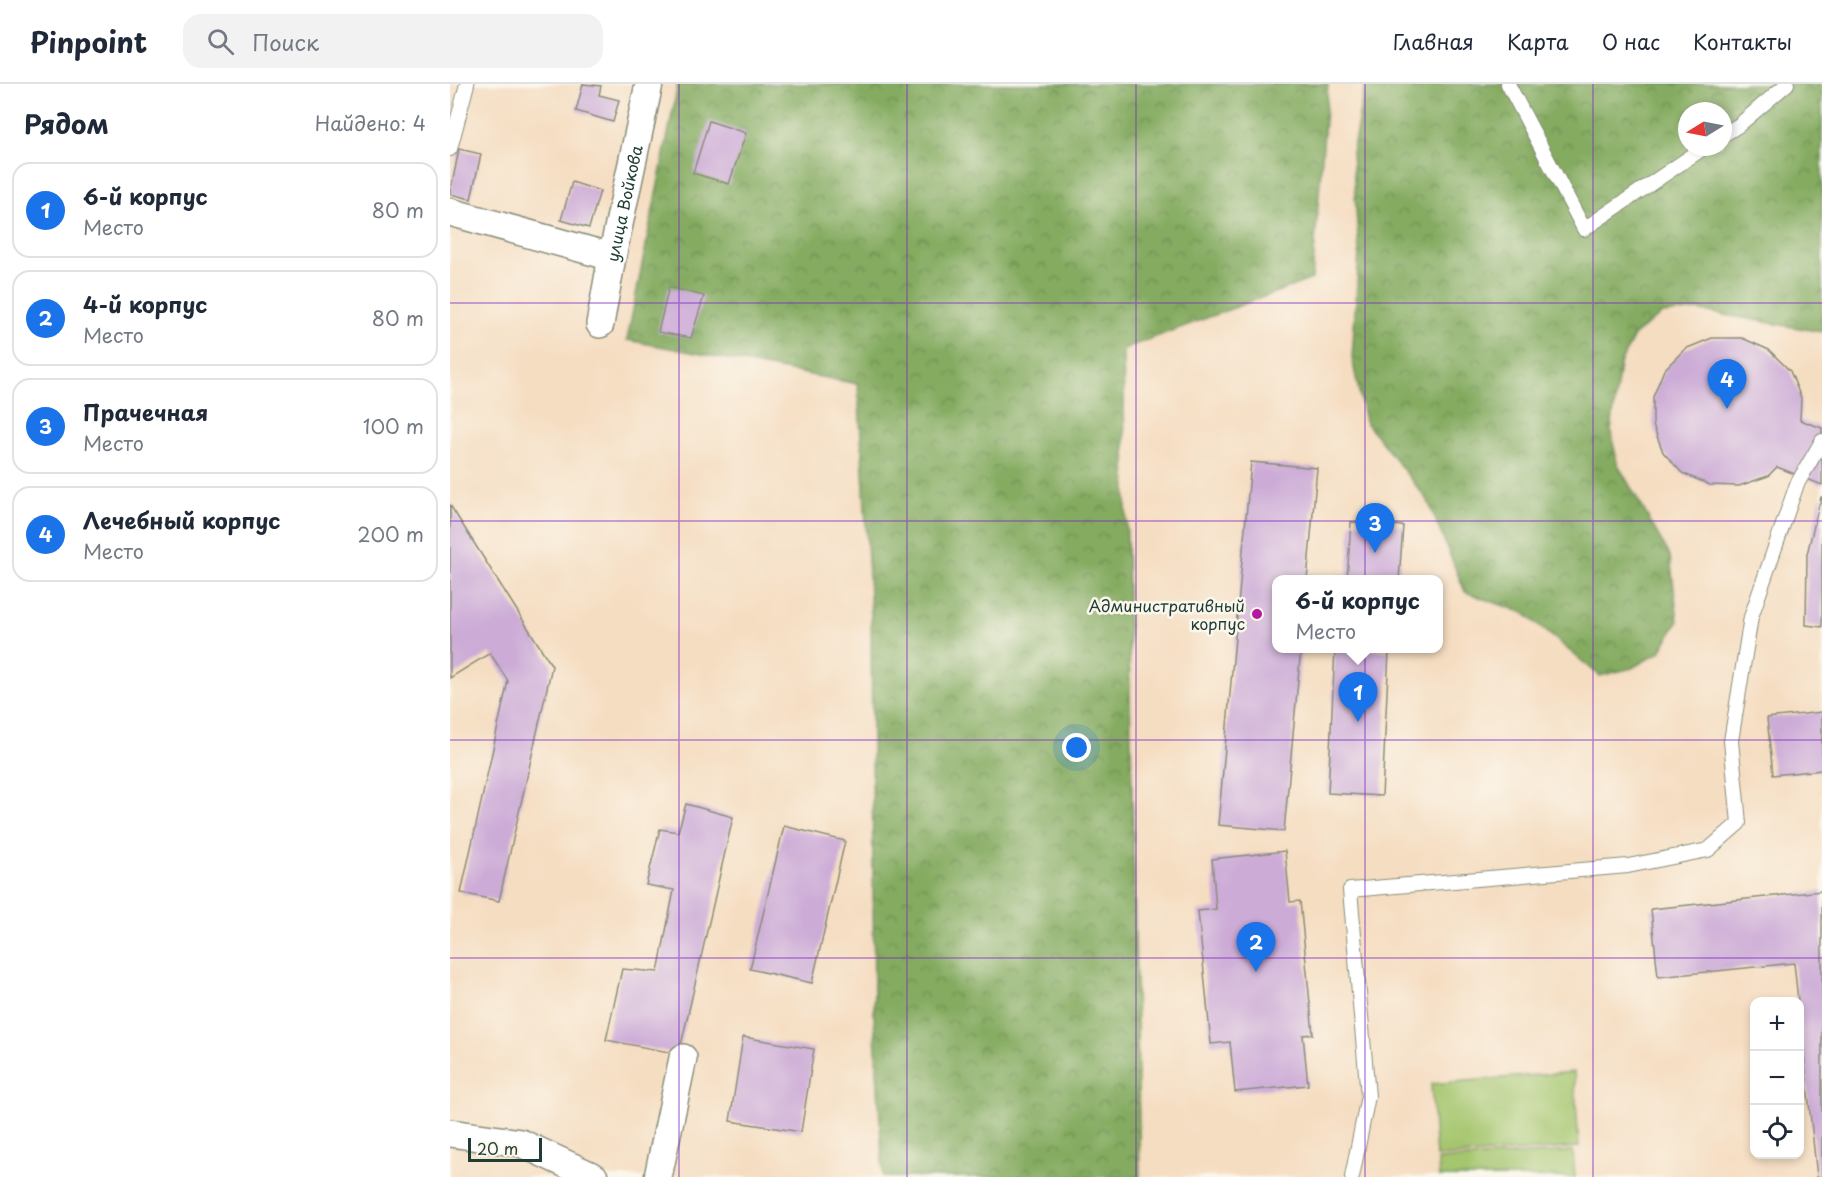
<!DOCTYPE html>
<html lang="ru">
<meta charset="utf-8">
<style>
body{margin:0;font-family:"Playpen Sans",sans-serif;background:#f2f2f3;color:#1f2937}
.controls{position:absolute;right:18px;bottom:18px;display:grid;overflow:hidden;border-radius:12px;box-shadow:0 3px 9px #0003}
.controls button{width:54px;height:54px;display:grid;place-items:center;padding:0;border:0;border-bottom:2px solid #e0e1e3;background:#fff;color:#1f2937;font:30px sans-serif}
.compass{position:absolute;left:1228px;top:18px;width:54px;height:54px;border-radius:50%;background:#fff;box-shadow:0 3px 9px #0003;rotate:260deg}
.scale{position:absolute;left:18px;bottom:15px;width:74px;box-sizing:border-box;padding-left:6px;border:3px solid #1f3d34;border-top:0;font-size:16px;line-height:21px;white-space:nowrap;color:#1f3d34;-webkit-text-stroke:4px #fbf7ec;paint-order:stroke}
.you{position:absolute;left:627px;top:664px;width:21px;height:21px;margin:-15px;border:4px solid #fff;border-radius:50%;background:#1a73e8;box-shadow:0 0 0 9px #1a73e833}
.badge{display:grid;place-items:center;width:39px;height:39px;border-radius:50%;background:#1a73e8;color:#fff;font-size:20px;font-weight:700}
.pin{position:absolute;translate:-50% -50px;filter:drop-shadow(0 2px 3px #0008)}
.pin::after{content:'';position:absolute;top:32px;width:21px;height:18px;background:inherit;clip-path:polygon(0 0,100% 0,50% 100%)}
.popup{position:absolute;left:822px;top:491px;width:171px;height:78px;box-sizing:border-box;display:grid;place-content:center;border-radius:12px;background:#fff;filter:drop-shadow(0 2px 4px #0005);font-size:20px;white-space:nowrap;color:#747a83}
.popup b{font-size:22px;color:#1f2937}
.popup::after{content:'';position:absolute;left:50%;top:100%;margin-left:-12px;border:12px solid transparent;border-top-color:#fff}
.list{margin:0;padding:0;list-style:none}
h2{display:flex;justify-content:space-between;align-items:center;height:78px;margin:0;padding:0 24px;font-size:26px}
h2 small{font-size:20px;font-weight:400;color:#747a83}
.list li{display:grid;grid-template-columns:39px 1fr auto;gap:18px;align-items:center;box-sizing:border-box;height:96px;margin:0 12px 12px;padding:0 12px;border:2px solid #e0e1e3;border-radius:18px}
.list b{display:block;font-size:22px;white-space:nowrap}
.list p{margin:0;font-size:20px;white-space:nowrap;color:#747a83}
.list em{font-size:20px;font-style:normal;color:#747a83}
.icon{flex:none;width:33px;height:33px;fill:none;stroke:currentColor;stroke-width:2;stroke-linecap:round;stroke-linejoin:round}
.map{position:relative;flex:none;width:1372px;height:1093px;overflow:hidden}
header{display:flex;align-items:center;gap:36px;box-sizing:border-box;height:84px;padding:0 30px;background:#fff;border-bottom:2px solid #e0e1e3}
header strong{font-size:28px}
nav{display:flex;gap:33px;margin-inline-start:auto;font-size:21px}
.search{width:420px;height:54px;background:#f2f2f3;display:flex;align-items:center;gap:15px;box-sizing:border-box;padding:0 21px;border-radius:18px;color:#747a83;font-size:22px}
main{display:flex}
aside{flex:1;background:#fff}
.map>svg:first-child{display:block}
.forest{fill:url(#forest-crowns);stroke:#52744a;stroke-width:1.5;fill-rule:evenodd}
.green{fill:#a5c66e;stroke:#628251;stroke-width:1.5}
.building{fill:#ccabd7}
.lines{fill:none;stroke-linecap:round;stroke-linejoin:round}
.service-casing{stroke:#8a8d7a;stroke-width:16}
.minor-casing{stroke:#8a8d7a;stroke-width:30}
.service{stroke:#fff;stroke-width:14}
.minor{stroke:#fff;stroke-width:27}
.grid{fill:none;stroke:#7b2cbf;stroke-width:1.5;stroke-opacity:0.55}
.poi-dot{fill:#b5179e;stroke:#fbf7ec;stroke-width:2}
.labels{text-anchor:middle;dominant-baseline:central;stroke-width:5;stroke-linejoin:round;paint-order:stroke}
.street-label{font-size:16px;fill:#1f3d34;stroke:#fbf7ec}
.poi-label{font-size:16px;fill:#1f3d34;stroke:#fbf7ec;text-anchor:end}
</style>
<header>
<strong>Pinpoint</strong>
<div class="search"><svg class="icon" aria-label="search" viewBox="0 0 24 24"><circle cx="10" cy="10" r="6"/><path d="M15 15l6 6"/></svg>Поиск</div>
<nav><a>Главная</a><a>Карта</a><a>О нас</a><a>Контакты</a></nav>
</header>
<main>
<aside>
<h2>Рядом<small>Найдено: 4</small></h2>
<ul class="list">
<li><span class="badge">1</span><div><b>6-й корпус</b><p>Место</p></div><em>80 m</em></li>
<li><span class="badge">2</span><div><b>4-й корпус</b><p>Место</p></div><em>80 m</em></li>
<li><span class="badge">3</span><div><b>Прачечная</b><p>Место</p></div><em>100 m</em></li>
<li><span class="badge">4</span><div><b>Лечебный корпус</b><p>Место</p></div><em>200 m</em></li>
</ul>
</aside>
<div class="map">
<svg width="1372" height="1093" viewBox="0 0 1372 1093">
<defs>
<pattern id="forest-crowns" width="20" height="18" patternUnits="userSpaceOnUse" patternTransform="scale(1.5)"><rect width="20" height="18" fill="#84ab61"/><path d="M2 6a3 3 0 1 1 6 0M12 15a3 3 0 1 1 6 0" fill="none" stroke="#6b8c51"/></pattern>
</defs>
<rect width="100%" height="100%" fill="#fbf7ec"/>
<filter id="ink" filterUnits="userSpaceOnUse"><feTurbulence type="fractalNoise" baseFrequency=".0167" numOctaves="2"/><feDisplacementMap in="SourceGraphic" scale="12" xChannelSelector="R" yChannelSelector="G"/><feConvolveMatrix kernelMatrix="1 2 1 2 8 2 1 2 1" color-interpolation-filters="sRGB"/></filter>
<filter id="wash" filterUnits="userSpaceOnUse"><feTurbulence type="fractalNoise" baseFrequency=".008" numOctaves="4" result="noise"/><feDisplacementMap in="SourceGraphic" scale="24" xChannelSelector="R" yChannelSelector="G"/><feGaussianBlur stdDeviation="1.35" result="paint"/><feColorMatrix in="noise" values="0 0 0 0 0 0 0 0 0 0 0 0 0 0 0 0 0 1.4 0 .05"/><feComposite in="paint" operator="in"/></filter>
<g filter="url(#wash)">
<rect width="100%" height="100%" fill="#f5ddc1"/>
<!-- forest -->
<path class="forest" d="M 228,0 L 878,0 L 862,195 L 673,265 L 690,1093 L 433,1093 L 424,931 L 421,530 L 408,300 L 177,256 Z
M 915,0 L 1372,0 L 1372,248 L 1247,226 L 1212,230 L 1185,250 L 1170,280 L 1161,347 L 1167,379 L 1220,472 L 1228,537 L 1210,568 L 1182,584 L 1150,592 L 1074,529 L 1015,508 L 978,417 L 915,337 L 902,274 L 909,168 L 902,69 ZM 1237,27 L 1273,27 L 1273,63 L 1237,63 Z"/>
<!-- green -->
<path class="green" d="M 1124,988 L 1129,1063 L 986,1073 L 981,1000 Z
M 1123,1067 L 1125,1093 L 989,1093 L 988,1076 Z"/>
<g id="blocks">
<!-- building -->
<path class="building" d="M 133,0 L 151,2 L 149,11 L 169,16 L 163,38 L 126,27 Z
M 259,37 L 296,49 L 279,100 L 243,89 Z
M 9,65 L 31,70 L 21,115 L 0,110 Z
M 122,98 L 150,107 L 139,144 L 111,136 Z
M 219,203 L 254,212 L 241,254 L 208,248 Z
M 1262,254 L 1292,254 L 1319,266 L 1340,287 L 1351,314 L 1350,336 L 1372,344 L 1372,401 L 1327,383 L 1318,392 L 1289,402 L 1260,401 L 1232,389 L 1213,368 L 1203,341 L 1203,313 L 1214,286 L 1235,265 Z
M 801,378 L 867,384 L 857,496 L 827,496 L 827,564 L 851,564 L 834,747 L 768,741 Z
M 1371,413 L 1372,413 L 1372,543 L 1356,541 L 1357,470 Z
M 0,421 L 102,582 L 49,817 L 11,809 L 58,597 L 40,569 L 0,594 Z
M 901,438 L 953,442 L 949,496 L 897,496 Z
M 885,564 L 939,567 L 932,712 L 878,709 Z
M 1372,628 L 1372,686 L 1323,691 L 1317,634 Z
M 236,720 L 283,733 L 229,970 L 156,956 L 172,885 L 208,888 L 224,806 L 196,801 L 210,745 L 228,748 Z
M 334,742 L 395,757 L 362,899 L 300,885 Z
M 835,767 L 840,818 L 850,817 L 863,950 L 853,951 L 858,1001 L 785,1008 L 780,958 L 761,960 L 748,827 L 766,825 L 762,775 Z
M 1372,807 L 1372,1093 L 1367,1093 L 1344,879 L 1208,893 L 1201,825 Z
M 293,953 L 364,965 L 351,1048 L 280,1037 Z"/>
</g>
</g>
<g filter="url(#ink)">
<use href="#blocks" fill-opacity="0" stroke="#8a8d7a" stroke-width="1.5"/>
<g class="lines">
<!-- service casing -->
<g class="service-casing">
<path id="service" d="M 1058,0 L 1134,145 L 1255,63
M 1273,51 L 1289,41 L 1337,0
M 0,65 L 17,0
M 902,1093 L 918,1012 L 900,806 L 1178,782 L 1258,766 L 1289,739 L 1281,657 L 1301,533 L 1347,400 L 1372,357"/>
</g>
<!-- minor casing -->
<g class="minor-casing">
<g id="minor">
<path d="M 0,128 L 162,173"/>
<path id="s1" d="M 150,240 L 162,173 L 199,0"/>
<path d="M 0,1049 L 71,1059 L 144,1093"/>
<path d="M 208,1093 L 233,974"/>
</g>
</g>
<!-- service -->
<use href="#service" class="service"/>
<!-- minor -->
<use href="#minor" class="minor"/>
</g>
</g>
<!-- grid -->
<path class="grid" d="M 229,0 L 229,1093M 457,0 L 457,1093M 686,0 L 686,1093M 915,0 L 915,1093M 1143,0 L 1143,1093M 0,219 L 1372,219M 0,437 L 1372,437M 0,656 L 1372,656M 0,874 L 1372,874"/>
<!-- markers -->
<circle class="poi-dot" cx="807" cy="530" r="6"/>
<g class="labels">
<!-- street labels -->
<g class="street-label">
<text stroke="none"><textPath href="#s1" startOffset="123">улица Войкова</textPath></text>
</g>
<!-- poi labels -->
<g class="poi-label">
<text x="795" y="521">Административный<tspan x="795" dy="18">корпус</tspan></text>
</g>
</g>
</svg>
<div class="controls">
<button>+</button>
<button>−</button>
<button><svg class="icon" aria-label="locate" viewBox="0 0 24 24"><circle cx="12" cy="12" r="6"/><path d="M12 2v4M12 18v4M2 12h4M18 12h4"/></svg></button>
</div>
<svg class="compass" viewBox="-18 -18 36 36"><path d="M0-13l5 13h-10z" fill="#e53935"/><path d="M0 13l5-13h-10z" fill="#747a83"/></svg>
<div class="scale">20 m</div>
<div class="you"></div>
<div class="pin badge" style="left:908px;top:638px">1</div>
<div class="popup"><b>6-й корпус</b>Место</div>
<div class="pin badge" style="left:806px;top:888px">2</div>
<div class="pin badge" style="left:925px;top:469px">3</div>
<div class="pin badge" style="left:1277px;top:325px">4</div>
</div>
</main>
